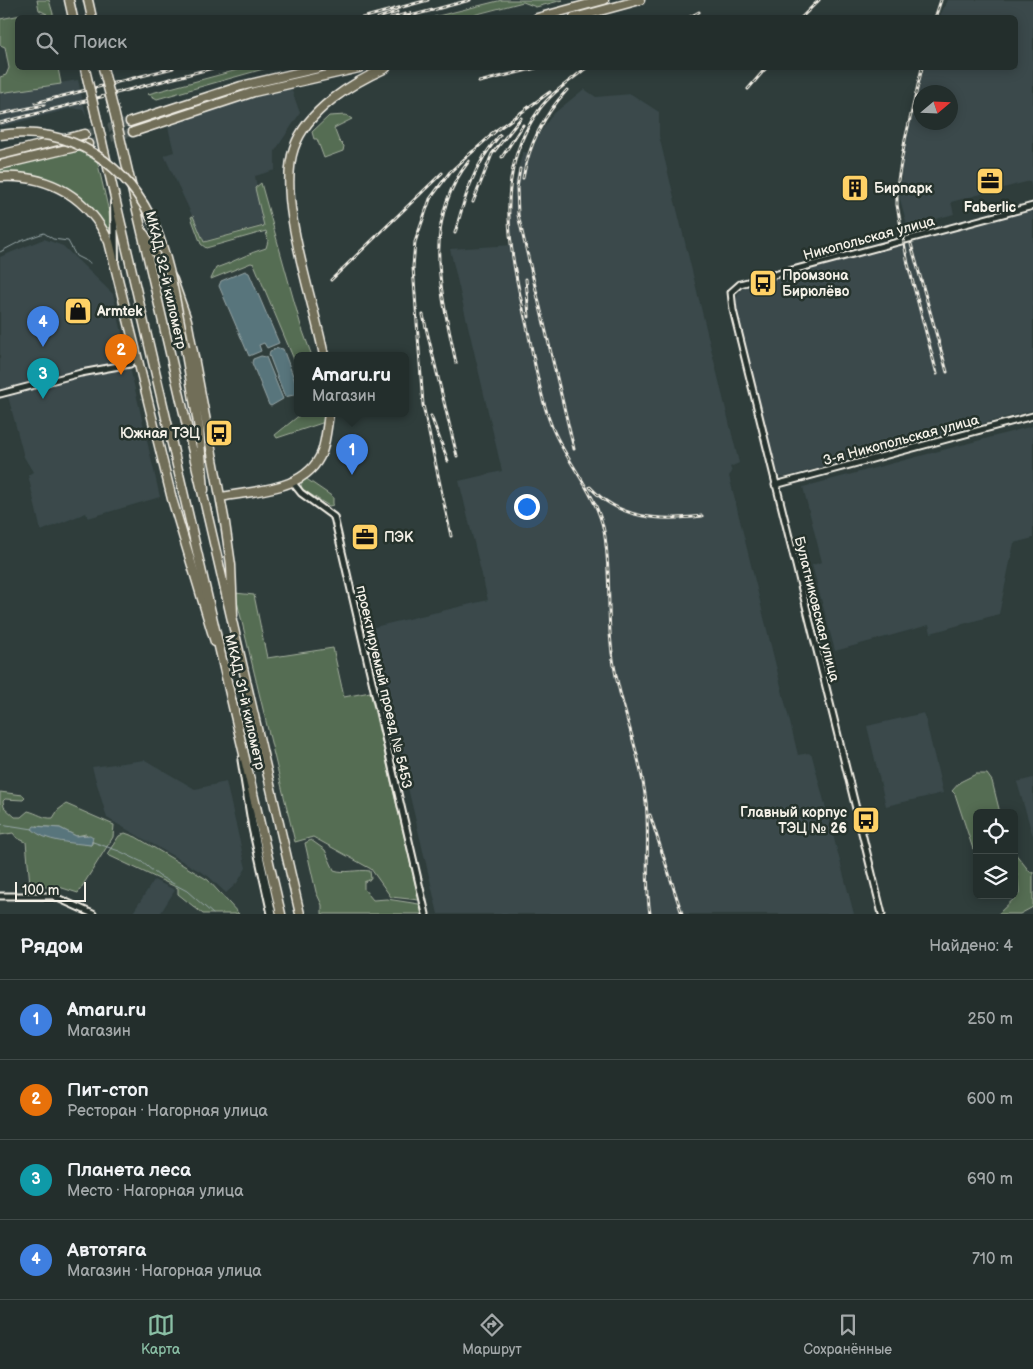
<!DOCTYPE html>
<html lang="ru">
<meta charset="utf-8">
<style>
body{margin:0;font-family:"Balsamiq Sans",sans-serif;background:#2f3a38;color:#f1f3f6}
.controls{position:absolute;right:15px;bottom:15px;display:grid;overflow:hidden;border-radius:8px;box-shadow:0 2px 12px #0003}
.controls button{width:45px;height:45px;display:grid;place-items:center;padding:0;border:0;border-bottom:1px solid #404a48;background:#232e2c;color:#f1f3f6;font:25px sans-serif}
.compass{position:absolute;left:913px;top:85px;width:45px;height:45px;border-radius:50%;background:#232e2c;box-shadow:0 2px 12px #0003;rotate:71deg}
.scale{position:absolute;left:15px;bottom:12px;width:71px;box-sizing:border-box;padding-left:5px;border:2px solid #f4f1e8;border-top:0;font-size:14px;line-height:18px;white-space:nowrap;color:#f4f1e8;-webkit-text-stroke:4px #26332d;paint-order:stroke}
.you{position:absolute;left:526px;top:506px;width:18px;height:18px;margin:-12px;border:4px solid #fff;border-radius:50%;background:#1a73e8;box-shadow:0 0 0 8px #1a73e833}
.badge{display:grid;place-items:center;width:32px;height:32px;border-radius:50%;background:#8abfa5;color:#fff;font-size:16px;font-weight:700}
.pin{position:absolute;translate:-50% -41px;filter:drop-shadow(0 1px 2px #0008)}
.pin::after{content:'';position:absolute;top:26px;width:18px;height:15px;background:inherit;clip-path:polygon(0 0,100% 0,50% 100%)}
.popup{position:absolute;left:294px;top:352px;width:115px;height:65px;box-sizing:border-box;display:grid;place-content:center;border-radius:8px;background:#232e2c;filter:drop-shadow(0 1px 4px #0005);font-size:16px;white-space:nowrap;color:#a3a8a9}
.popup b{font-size:19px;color:#f1f3f6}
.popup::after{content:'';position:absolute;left:50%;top:100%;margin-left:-10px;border:10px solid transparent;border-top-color:#232e2c}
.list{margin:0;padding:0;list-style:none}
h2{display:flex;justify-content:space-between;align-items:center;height:65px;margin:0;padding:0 20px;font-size:21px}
h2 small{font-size:16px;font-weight:400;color:#a3a8a9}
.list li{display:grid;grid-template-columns:32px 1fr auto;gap:15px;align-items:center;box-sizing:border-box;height:80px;padding:0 20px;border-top:1px solid #404a48}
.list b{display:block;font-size:19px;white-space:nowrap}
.list p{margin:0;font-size:16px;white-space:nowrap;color:#a3a8a9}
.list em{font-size:16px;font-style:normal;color:#a3a8a9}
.icon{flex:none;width:28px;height:28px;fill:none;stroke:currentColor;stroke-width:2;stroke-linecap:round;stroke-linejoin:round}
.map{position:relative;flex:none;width:1033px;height:914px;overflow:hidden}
.search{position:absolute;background:#232e2c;box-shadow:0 2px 12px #0003;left:15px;right:15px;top:15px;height:55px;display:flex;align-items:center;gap:12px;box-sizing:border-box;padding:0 18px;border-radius:8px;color:#a3a8a9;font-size:19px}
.sheet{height:385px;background:#232e2c}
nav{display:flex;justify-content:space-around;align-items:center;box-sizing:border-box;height:70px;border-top:1px solid #404a48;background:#232e2c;font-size:14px;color:#a3a8a9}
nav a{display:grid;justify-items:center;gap:2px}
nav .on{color:#8abfa5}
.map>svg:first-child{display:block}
.built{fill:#3a494b;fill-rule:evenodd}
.green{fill:#546d53;stroke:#a4af9e;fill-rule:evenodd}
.water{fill:#59747b;stroke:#97a6a7}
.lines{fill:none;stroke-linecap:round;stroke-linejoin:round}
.stream{stroke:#97a6a7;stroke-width:1}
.primary-tunnel{stroke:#4d5855;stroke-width:8;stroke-dasharray:8 4;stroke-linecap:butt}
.minor-casing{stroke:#f4f1e8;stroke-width:9}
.tertiary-casing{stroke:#f4f1e8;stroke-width:10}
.secondary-casing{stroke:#f4f1e8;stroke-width:11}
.primary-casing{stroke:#f4f1e8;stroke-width:11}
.trunk-casing{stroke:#f4f1e8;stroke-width:11}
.minor{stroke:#26332d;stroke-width:5}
.tertiary{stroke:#26332d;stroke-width:6}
.secondary{stroke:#26332d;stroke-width:7}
.primary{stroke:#716e59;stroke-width:8}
.trunk{stroke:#716e59;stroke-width:8}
.rail-casing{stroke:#f4f1e8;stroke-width:3}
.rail{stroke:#26332d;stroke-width:1;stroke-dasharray:4;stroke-linecap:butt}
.primary-bridge-casing{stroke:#f4f1e8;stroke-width:11;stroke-linecap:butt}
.trunk-bridge-casing{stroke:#f4f1e8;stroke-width:11;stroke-linecap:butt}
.primary-bridge{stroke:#716e59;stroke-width:8}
.trunk-bridge{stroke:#716e59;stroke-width:8}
.labels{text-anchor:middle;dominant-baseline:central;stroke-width:5;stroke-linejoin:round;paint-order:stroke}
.poi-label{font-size:14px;font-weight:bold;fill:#f4f1e8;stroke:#26332d;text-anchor:start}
.street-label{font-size:14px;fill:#f4f1e8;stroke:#26332d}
</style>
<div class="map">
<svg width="1033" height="914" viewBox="0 0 1033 914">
<rect width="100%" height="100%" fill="#2f3d3b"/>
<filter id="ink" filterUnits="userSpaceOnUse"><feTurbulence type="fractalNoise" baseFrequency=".02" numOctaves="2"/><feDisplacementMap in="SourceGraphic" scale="10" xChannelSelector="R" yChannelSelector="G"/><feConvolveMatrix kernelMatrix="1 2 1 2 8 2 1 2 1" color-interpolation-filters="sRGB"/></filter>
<g filter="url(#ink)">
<!-- built -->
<path class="built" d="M 948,0 L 1033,0 L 1033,194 L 1030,181 L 951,202 L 954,214 L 936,219 L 937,225 L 909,232 L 900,199 L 902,161 L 924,68 L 1016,68 L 1016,18 L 939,17 ZM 920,92 L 950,92 L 950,122 L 920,122 Z
M 78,80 L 87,118 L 83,110 L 73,108 L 0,127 L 0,93 Z
M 286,89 L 292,91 L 300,113 L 275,151 L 275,170 L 255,176 L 263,225 L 204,241 L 164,155 L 174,152 L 168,127 L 226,106 Z
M 584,89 L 596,97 L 631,94 L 659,112 L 659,136 L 739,463 L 730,467 L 732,472 L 729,476 L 798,755 L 809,753 L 812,756 L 854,914 L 438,914 L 370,628 L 488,600 L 459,481 L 502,471 L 450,249 L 513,245 L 510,219 L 512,190 L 523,152 L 531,153 L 539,134 L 552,115 Z
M 1033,209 L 1033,410 L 781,478 L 778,475 L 738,315 L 736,303 L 738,294 L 743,288 Z
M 44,239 L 63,246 L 113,294 L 160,497 L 88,518 L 86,513 L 41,531 L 28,475 L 33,472 L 24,457 L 8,396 L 0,398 L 0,257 Z
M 1033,426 L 1033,538 L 1014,543 L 999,614 L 931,633 L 929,625 L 835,651 L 812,565 L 822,562 L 803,487 Z
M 924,713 L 943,793 L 886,806 L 867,726 Z
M 145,760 L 195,789 L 226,782 L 246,868 L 237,883 L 226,893 L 208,876 L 107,818 L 92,767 Z
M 1033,778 L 1033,836 L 1017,782 Z
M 154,880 L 175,890 L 160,914 L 132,914 Z"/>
<!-- green -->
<path class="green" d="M 37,0 L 49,0 L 54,17 L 18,18 L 18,68 L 58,68 L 61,84 L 0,93 L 0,77 L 6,75 L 9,68 L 5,47 L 0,45 L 0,19 L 21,15 L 47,14 L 39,10 Z
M 502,0 L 563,0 L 536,7 L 523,2 L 466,17 L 434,17 Z
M 245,68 L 267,68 L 157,99 L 148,94 Z
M 346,115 L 352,119 L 334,128 L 339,141 L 344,146 L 343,151 L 324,158 L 317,139 L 314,139 L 312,132 L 329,116 Z
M 94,147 L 109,212 L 111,238 C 90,193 49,169 0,174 L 0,169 Z
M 261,183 L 301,326 L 312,356 L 298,356 L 298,369 L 254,264 L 251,263 L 211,279 L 216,268 C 234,262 248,253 266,248 L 268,241 L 266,231 L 206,248 L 201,244 L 191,217 L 193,216 L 204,242 L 264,226 L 255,188 Z
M 301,414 L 326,414 L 325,422 L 277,438 L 275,435 Z
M 305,478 L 333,497 L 333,505 L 329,506 L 302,489 L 301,484 Z
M 235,593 L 254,595 L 267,658 L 333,648 L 344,697 L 370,692 L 419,900 L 391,897 L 371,869 L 313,837 L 295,842 Z
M 976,774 L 987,774 L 992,781 L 1000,813 L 977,813 L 977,848 L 973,849 L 955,794 L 952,791 L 960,782 Z
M 0,792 L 23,795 L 25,798 L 23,800 L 5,799 L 3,801 L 4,807 L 15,817 L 21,817 L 28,811 C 37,813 44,819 53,818 L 58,810 L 66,804 L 114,825 L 113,837 L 78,893 L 59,887 L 32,887 L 30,884 L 26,842 L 17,838 L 13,833 L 0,835 ZM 37,826 L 60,828 L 76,836 L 86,834 L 93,842 L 91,845 L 84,844 Z
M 125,833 L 136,837 L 208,880 L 239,914 L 203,914 L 178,894 L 178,888 L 110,856 L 107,854 L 119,836 Z
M 311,840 L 325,850 L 334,870 C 345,874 357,869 370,871 L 371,879 L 364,882 L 364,889 L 373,900 L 387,899 L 419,904 L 422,914 L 322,914 L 322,905 L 316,892 L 305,843 Z
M 1014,852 L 1030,872 L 1033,872 L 1033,907 L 1020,914 L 998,914 L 1019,894 C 1019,878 1014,867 1014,852 Z"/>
<!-- water -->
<path class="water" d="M 245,271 L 249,273 L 279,343 L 267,348 L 264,343 L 259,345 L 261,351 L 249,356 L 219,286 L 221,281 Z
M 278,348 L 283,349 L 298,389 L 298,394 L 285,397 L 269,355 L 270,351 Z
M 261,356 L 266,357 L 283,399 L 271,406 L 269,405 L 252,363 L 253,359 Z
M 34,826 L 60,828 L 76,836 L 90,835 L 93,837 L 91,845 C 74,843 44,842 32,829 Z"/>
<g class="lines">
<!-- stream -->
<path class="stream" d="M 0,252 L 21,241 L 44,233 L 53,239 L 68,241 L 76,256 L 90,263
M 0,824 L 33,829
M 93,842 L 119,851 L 142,862 L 159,876 L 187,891 L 213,914"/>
<!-- primary-tunnel -->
<path class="primary-tunnel" d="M 85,134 L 130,122
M 88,144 L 133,132"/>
<!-- minor casing -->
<g class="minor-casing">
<path id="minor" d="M 0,394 L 81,373 L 130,364 L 137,357
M 293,483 L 301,493 L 334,517 L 426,914
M 775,485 L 1033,416
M 0,896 L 53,896 L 93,914
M 882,914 L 733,310 L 731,292 L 740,284 L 1033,206"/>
</g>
<!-- tertiary casing -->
<g class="tertiary-casing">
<path id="tertiary" d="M 114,202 L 115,260"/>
</g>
<!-- secondary casing -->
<g class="secondary-casing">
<path id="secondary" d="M 242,760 L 253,828 L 272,914"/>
</g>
<!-- primary casing -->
<g class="primary-casing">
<path id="primary" d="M 537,18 L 604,0
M 574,18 L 640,0
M 130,122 L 241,86 L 318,68
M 133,132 L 254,92 L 359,68
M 0,155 L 85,134
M 0,165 L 88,144
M 0,177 C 50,174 89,198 109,242 L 172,499 L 215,642
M 144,234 L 173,280 L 187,320 L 225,523 L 231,565 L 233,615
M 185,348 L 199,429 L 204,490
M 324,356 C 314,300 276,200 294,148 C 307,110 352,83 386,68
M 221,497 C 256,490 307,491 322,452 C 326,440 327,426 329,414"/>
</g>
<!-- trunk casing -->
<g class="trunk-casing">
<path id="trunk" d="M 69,0 L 73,18
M 88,0 L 92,18
M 114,111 L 300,914
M 96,116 L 281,914"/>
</g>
<!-- minor -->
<use href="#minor" class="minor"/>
<!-- tertiary -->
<use href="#tertiary" class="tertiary"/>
<!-- secondary -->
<use href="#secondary" class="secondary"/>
<!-- primary -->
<use href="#primary" class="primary"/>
<!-- trunk -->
<use href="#trunk" class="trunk"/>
<!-- rail casing -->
<g class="rail-casing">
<path id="rail" d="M 362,18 L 428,0
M 378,18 L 397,12
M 391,18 L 410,13
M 403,18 L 470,0
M 688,18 L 699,12
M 801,18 L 819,0
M 935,18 L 941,0
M 586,68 C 570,81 551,93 539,110 C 492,173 510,252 526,322 C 534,357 539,394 552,427 C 567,463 596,492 604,531 C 611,568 607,607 611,644 C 616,697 640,748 646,802 C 650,840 644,876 650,914
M 922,68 L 905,140 L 897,186 L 897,205 L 908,264 L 937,374
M 479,82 L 536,68
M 748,89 L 766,68
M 35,103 L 173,68
M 0,114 L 44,105
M 0,123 L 213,68
M 491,134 L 550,92
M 468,156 L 496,131
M 502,157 L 523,125
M 520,169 L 517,188 L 518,215 L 574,449
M 523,178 C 529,144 544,115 567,90
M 473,202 L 492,154 L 521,118
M 455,233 C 465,196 474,164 500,135
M 911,244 L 947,372
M 526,279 L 529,317
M 331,280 L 442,173
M 423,315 L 457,456
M 456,363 C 442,294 420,223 469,161
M 431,416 L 448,461
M 590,487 C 620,520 661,521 702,516
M 451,536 L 423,405 L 413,267 L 415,242 L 430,199 L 450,172 L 473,151
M 650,815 L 682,914"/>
</g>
<!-- rail -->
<use href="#rail" class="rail"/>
<!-- primary-bridge casing -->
<g class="primary-bridge-casing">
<path id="primary-bridge" d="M 0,135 C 33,130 67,136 95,154 C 165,200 169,273 185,348"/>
</g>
<!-- trunk-bridge casing -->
<g class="trunk-bridge-casing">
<path id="trunk-bridge" d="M 103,68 L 114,111
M 85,69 L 96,116"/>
</g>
<!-- primary-bridge -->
<use href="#primary-bridge" class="primary-bridge"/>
<!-- trunk-bridge -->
<use href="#trunk-bridge" class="trunk-bridge"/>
</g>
</g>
<!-- icons -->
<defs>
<g id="office-square" transform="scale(1.4375)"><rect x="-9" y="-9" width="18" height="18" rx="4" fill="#ffd166" stroke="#26332d"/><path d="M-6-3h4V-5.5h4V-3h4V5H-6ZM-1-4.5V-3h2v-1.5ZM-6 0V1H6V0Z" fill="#111"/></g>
<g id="building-square" transform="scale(1.4375)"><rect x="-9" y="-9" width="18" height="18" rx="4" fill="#ffd166" stroke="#26332d"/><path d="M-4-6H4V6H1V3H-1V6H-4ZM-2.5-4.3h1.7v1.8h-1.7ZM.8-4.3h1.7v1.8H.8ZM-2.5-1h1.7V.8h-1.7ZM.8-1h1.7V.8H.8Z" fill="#111"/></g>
<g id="bus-square" transform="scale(1.4375)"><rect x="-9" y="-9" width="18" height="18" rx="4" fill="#ffd166" stroke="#26332d"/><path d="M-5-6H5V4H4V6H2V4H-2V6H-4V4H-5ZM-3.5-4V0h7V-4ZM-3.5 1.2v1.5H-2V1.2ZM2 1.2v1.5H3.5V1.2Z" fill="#111"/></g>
<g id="shop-square" transform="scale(1.4375)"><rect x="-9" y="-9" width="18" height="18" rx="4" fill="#ffd166" stroke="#26332d"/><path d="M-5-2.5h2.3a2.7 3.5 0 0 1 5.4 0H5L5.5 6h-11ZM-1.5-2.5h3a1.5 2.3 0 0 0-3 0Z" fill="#111"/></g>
</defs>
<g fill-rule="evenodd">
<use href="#office-square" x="990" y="181"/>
<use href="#building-square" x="855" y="188"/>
<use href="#bus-square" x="763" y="283"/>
<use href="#shop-square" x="78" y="311"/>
<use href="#bus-square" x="219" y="433"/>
<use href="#office-square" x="365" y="537"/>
<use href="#bus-square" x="866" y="820"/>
</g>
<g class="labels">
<!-- poi labels -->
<g class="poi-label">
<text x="874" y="188">Бирпарк</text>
<text x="990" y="207" text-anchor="middle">Faberlic</text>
<text x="782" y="275">Промзона<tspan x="782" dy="16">Бирюлёво</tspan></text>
<text x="97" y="311">Armtek</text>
<text x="200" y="433" text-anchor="end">Южная ТЭЦ</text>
<text x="384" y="537">ПЭК</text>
<text x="847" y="812" text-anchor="end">Главный корпус<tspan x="847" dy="16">ТЭЦ № 26</tspan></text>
</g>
<!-- street labels -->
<g class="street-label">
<text transform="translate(869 238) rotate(-15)">Никопольская улица</text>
<text transform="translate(166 280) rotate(77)">МКАД, 32-й километр</text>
<text transform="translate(901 440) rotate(-15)">3-я Никопольская улица</text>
<text transform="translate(817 609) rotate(76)">Булатниковская улица</text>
<text transform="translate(384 687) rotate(77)">проектируемый проезд № 5453</text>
<text transform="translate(245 702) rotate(77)">МКАД, 31-й километр</text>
</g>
</g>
</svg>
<div class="controls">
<button><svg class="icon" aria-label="locate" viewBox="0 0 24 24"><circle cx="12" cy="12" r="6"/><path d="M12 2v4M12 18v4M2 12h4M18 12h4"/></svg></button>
<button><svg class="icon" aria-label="layers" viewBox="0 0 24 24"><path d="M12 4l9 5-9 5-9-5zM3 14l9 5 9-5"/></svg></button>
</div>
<svg class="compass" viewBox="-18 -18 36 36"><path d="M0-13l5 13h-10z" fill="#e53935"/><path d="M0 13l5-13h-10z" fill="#a3a8a9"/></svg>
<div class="scale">100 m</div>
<div class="you"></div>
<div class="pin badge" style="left:352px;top:475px;background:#3f7fe0">1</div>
<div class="popup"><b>Amaru.ru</b>Магазин</div>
<div class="pin badge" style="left:121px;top:375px;background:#e8710a">2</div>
<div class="pin badge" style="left:43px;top:399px;background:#0f9aa8">3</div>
<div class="pin badge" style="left:43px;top:347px;background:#3f7fe0">4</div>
<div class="search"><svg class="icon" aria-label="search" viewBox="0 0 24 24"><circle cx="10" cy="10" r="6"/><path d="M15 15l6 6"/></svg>Поиск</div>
</div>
<section class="sheet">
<h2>Рядом<small>Найдено: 4</small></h2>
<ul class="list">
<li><span class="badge" style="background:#3f7fe0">1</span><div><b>Amaru.ru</b><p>Магазин</p></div><em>250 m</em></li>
<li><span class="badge" style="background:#e8710a">2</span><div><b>Пит-стоп</b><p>Ресторан · Нагорная улица</p></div><em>600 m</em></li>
<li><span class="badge" style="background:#0f9aa8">3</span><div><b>Планета леса</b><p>Место · Нагорная улица</p></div><em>690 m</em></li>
<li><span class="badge" style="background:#3f7fe0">4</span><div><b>Автотяга</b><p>Магазин · Нагорная улица</p></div><em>710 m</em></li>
</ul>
</section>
<nav>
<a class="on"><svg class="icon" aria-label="map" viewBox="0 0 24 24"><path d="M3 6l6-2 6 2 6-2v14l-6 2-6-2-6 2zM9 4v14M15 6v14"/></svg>Карта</a>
<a><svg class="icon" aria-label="directions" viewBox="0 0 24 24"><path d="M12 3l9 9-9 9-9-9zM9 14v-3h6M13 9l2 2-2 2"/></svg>Маршрут</a>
<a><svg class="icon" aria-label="saved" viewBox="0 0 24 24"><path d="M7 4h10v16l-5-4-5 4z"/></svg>Сохранённые</a>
</nav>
